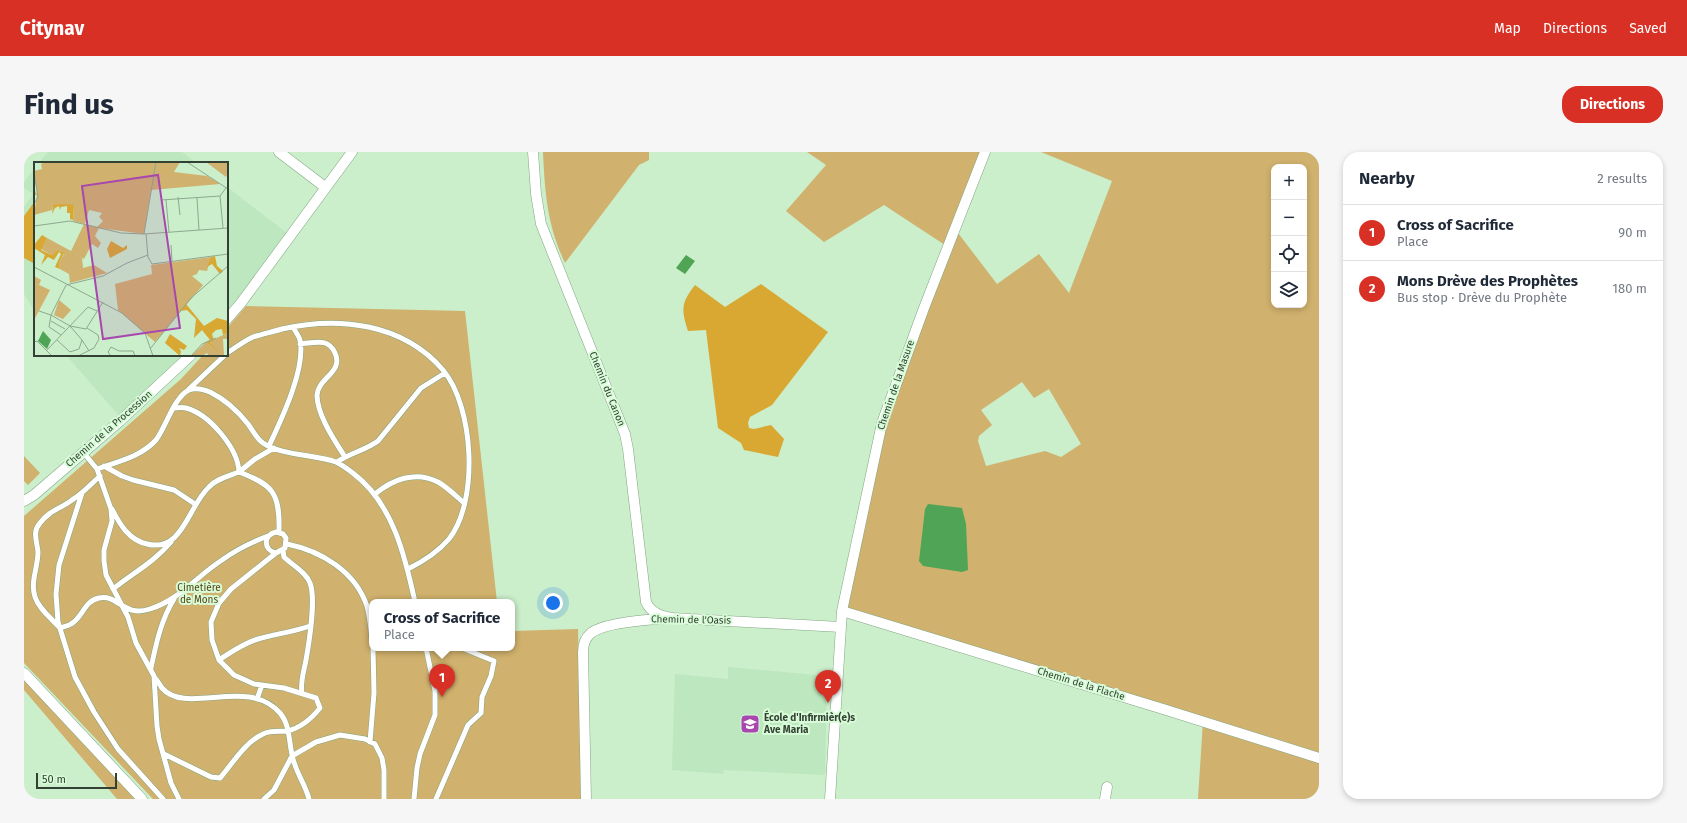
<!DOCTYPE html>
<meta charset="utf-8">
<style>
body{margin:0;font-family:"Fira Sans",sans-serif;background:#f6f6f7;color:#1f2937}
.controls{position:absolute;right:12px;top:12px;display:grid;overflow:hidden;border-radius:8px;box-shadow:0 2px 6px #0003}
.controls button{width:36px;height:36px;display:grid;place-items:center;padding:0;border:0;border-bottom:1px solid #e0e1e3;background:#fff;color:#1f2937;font:20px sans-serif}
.scale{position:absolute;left:12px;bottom:10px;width:81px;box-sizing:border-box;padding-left:4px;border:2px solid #324133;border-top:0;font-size:11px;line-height:14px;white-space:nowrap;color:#324133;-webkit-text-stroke:3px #d8fcd8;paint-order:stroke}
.you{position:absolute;left:529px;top:451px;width:14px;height:14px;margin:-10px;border:3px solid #fff;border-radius:50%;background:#1a73e8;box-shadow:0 0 0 6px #1a73e833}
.badge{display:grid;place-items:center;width:26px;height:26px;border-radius:50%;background:#d93025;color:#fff;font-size:13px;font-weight:700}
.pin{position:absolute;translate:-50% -33px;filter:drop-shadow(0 1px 2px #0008)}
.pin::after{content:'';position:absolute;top:21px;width:14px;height:12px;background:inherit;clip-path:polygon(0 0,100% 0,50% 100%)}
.popup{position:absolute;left:345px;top:447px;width:146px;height:52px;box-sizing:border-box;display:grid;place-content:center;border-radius:8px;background:#fff;filter:drop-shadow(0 1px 3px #0005);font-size:13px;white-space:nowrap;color:#747a83}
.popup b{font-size:15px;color:#1f2937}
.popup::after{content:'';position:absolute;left:50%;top:100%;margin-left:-8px;border:8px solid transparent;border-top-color:#fff}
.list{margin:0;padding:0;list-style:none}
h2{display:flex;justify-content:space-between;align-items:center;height:52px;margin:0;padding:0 16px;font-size:17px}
h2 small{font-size:13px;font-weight:400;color:#747a83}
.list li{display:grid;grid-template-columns:26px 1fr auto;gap:12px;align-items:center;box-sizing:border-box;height:56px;padding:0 16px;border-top:1px solid #e0e1e3}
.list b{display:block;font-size:15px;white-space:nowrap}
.list p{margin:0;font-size:13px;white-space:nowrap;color:#747a83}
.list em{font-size:13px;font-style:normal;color:#747a83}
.icon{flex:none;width:22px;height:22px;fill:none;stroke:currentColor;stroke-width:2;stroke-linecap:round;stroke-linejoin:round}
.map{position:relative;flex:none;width:1295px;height:647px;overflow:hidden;border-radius:16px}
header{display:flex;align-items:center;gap:24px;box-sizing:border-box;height:56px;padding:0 20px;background:#d93025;color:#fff}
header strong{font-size:19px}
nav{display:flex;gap:22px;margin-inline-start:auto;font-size:14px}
.intro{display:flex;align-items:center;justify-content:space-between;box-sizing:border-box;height:96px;padding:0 24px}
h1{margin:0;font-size:28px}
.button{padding:10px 18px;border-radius:16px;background:#d93025;color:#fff;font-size:14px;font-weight:700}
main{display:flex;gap:24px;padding:0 24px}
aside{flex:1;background:#fff;border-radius:16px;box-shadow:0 2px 6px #0003}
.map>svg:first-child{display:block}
.built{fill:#bde7be}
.green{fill:#d0b16d;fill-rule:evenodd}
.forest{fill:#d8a832}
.water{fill:#4fa456}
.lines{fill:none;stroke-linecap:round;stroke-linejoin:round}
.lane-casing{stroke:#84a584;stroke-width:6}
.street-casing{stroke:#84a584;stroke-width:11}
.lane{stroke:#fff;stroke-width:5}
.street{stroke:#fff;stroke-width:10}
.labels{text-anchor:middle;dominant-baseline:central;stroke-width:4;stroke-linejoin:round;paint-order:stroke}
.street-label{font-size:10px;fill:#324133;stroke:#d8fcd8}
.park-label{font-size:10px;fill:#574315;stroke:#d8fcd8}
.poi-label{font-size:10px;font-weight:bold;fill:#324133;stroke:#d8fcd8;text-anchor:start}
.inset-road{fill:none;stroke:#8ea98e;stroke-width:1}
.view{fill:#a847ae;fill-opacity:0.15;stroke:#a847ae;stroke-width:2}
.inset-edge{fill:none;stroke:#324133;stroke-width:2}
</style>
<header>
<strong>Citynav</strong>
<nav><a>Map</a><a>Directions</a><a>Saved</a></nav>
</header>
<div class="intro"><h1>Find us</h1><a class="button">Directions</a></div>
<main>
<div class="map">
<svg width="1295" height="647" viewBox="0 0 1295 647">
<rect width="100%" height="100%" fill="#cbeecb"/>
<!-- built -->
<path class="built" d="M 24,0 L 158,0 L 172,11 L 15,11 Z
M 11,16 L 11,160 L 0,142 L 0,55 L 9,42 L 0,36 L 0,30 Z
M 203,35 L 267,84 L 203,167 Z
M 42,203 L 167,203 L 98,267 Z
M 704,515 L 803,524 L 801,623 L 700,618 L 699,622 L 648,618 L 651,522 L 704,527 Z"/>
<!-- green -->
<path class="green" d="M 519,0 L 625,0 L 625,8 L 615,13 L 541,111 C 523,72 521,42 519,0 Z
M 783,0 L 961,0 L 931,77 L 973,132 L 1015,102 L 1045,141 L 1088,29 L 1017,0 L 1295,0 L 1295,647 L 1174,647 L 1179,569 L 818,459 L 849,307 L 924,95 L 860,53 L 800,90 L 762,59 L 802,13 ZM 1250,15 L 1280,15 L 1280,153 L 1250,153 ZM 998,230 L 1010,246 L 1025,237 L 1057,292 L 1037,305 L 1021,299 L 962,314 L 954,289 L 955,284 L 968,273 L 957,258 Z
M 222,154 L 441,159 L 473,450 L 348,450 L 348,496 L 488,496 L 488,479 L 554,477 L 557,647 L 129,647 L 0,511 L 0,364 L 157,227 L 179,203 L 203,203 L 203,176 Z
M 0,304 L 16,321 L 4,333 L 0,329 Z
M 0,521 L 118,647 L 93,647 L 0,538 Z"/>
<!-- forest -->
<path class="forest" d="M 11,49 L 11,112 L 0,106 L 0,64 Z
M 737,132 L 804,180 L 748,253 L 726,265 L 724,271 L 725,276 L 730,277 L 747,273 L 760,287 L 754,305 L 720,298 L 717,291 L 694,276 L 682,178 L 664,179 C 657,157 657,151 671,133 L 701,155 Z"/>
<!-- water -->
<path class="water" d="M 662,103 L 671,109 L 661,122 L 652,116 Z
M 904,352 L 938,356 L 942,372 L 944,418 L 938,420 L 899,414 L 895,409 L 901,357 Z"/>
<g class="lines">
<!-- lane casing -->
<g class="lane-casing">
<path id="lane" d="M 276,192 C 290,191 304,185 311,201 C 320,220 294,226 293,243 C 293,263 311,289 321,305
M 203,201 C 211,196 220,189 229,185 C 238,182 248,180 258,177 C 314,164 379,171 419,218 C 450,255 455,349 425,387 C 414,400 398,410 384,417
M 164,238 L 201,203
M 245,294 C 257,268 282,217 276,188 C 275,184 271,179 269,175
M 250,296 L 231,307 L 215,320 C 250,333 256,342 255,380
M 59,300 L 73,317 L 87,357 L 88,369 L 80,398 L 80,409 L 82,423 L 104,465 L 112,491 L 130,524 L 133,574 L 135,587 L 147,631 L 155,647
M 313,310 C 326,301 342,298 354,289 L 397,236 L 421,221
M 80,314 L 98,324 L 109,328 L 150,338 L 171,352
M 73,317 C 92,310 117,305 132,288 C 142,275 150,245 165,238 C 172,235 179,237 186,240 C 202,248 213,258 224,272 C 229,279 233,287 239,291 C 255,303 293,303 312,310 C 318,313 325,318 330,322 C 369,352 381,404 391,450
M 76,324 C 66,333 58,342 48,348 C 36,357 26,358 16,371 C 8,380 13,389 14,400 C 14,415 6,430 11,445 C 15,457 27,466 36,476 C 39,475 44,474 47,472 C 59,465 60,449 75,446 C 95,442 99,466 126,457 C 155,448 173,424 198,408 C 212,398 228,390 244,384
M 58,341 L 35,413 L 32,442 L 34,470 L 51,525 L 70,560 L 94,597 L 139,647
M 351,342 C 368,328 391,318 414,330 C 423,335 432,344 440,351
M 88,357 C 96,373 105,388 123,392 C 159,401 164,354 185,335 C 192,327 205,324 215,320 C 214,296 185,262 162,256 C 158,255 153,256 149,256
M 263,392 C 297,399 331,419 343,454 C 346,465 347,477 348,488
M 259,399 L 260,405 C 268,413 282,420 286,431 C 292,446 285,491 282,508 C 280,519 276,530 278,541
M 89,437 C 109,421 130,410 147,390
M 195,508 C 207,500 220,491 234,487 C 251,482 269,480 286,474
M 127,516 C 132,492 137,468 150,447
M 131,526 C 134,529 136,533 138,536 C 162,564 224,524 256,561 C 268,575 264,597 271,613 C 275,625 282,635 285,647
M 233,547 L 238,533
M 346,590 L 350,541 L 349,496
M 140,602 L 187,625 L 196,626 C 209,611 220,591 239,582 C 247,578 255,580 263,579 C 277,576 288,566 296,556 L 292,546 L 260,536 L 230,532 L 210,523 L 195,508 L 188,488 L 187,470 L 195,451 L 207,437 L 252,401 L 261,396 L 262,386 L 259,382 L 252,380 C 239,383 239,398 252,401
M 240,647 L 250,638 L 268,604 L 292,590 L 316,583 L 341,587 L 351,592 L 358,606 L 360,618 L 360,647
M 390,647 L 393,616 L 396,602 L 411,563 L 411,539 L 402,496
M 412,647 L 444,573 L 457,561 L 458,545 L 467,524 L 470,509 L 438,496"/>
</g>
<!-- street casing -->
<g class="street-casing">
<path id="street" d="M 255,0 L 301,35
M 509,0 L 512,42 L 517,72 L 601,282 L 604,297 L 622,450 C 627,461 637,464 648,466
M 203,167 L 217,151 L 328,0
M 0,349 L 10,343 L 96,269 L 167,203
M 818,459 L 1139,557 L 1295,606
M 0,521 L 118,647
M 562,647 L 559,500 C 559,493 561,486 567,481 C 581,470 630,467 648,466 L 817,475
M 806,647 L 818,459 L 858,271 L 900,156 L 961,0
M 1081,647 L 1083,635"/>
</g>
<!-- lane -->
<use href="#lane" class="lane"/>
<!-- street -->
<use href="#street" class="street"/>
</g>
<!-- icons -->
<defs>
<g id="university-square" transform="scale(1)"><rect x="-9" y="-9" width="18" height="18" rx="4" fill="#a847ae" stroke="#d8fcd8"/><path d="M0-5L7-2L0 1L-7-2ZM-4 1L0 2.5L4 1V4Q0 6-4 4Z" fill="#fff"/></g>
</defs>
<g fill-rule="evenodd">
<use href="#university-square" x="726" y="572"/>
</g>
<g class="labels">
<!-- street labels -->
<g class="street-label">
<text transform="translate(872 233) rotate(-71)">Chemin de la Masure</text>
<text transform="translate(583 237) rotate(68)">Chemin du Canon</text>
<text transform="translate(85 277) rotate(-41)">Chemin de la Procession</text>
<text transform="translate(667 468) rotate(1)">Chemin de l'Oasis</text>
<text transform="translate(1057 532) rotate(17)">Chemin de la Flache</text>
</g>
<!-- park labels -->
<g class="park-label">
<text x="175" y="436">Cimetière<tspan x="175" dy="12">de Mons</tspan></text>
</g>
<!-- poi labels -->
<g class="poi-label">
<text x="740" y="566">École d'Infirmièr(e)s<tspan x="740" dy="12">Ave Maria</tspan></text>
</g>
</g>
<!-- overview -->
<g transform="translate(10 10)">
<rect width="194" height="194" fill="#cbeecb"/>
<path d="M 11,0 L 146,0 L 140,10 L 173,14 L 186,22 L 117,28 L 110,72 L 65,66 L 61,74 L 67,81 L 64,86 L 58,82 L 50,97 L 38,90 L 48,96 L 49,106 L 60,103 L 73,111 L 36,121 L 35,112 L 26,107 L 25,101 L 30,92 L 25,88 L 18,93 L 7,87 L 13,76 L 37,89 L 50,62 L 39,59 L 40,43 L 19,43 L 18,48 L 0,53 L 3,33 L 0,33 L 0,28 L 3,32 L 0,9 L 8,7 L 7,2 ZM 55,48 L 68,51 L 65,55 L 69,59 L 63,65 L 51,62 ZM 172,0 L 194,0 L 194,11 L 192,15 ZM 177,95 L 173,109 L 165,108 L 163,112 L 158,114 L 169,123 L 121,180 L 84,148 L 81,122 L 118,112 L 117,103 ZM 0,114 L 7,118 L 5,123 L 16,128 L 0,158 ZM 25,138 L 37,148 L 29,157 L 20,153 ZM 194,171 L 193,177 L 189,177 L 190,194 L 175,194 L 173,191 L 168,194 L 158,193 L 172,180 L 179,186 L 176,181 L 180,177 Z" fill="#d0b16d" fill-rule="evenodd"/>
<path d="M 27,42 L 40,43 L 39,58 L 36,57 L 36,51 L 33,51 L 33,44 L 27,45 L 26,48 L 25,44 L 21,46 L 18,52 L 19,43 ZM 8,73 L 13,76 L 7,88 L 18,93 L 24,88 L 30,91 L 25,101 L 26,107 L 21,105 L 27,92 L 25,90 L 20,98 L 14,95 L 7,103 L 11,93 L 0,86 L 0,83 ZM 77,79 L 89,86 L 93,83 L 93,87 L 76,96 L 73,87 ZM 181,94 L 183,104 L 189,109 L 186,112 L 178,102 L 173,105 L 177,95 ZM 152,142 L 170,164 L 183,156 L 194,159 L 194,171 L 189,173 L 188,167 L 182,168 L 178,172 L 180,178 L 176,181 L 184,190 L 172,180 L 176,178 L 168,168 L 160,176 L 162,157 L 153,148 L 146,149 ZM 136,172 L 153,184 L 150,188 L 145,186 L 147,189 L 146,194 L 131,181 Z" fill="#d8a832"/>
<path d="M 9,169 L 17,178 L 13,187 L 4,179 Z" fill="#4fa456"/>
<path class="inset-road" d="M 153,0 L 194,27M 0,11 L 4,35 L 0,42M 144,35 L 146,53M 163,36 L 165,68M 127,38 L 186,34M 132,38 L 135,70M 0,64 L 36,59 L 87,71 L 110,72 L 194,66M 189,66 L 186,34 L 192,26M 110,72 L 122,0M 112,72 L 114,95 L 118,102 L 194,92M 137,83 L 138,99M 0,105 L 88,151 L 111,171 L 119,194M 32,123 L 17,153 L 36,164 L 52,167 L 69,140M 32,123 L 69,114 L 93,101 L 114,93M 5,149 L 17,153 L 15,165 L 27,173M 17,159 L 31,167M 23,178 L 36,190 L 45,187 L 48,178 L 36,164M 48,178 L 55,189M 0,180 L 3,179 L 18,194M 116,187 L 157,136 L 194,104M 12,189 L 54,145 L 63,149M 44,194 L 60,186 L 65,177 L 64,173 L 53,166M 77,194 L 74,190 L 77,185 L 85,189 L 99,189 L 101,194M 157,194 L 168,182 L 182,176"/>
<path class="view" d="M 124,13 L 146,166 L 69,177 L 48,24 Z"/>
<rect width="194" height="194" class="inset-edge"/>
</g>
</svg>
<div class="controls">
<button>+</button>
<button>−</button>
<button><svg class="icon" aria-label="locate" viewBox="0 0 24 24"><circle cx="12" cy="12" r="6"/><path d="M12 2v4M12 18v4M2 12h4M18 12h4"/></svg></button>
<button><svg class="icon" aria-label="layers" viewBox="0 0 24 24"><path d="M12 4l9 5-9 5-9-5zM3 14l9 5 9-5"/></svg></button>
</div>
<div class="scale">50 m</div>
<div class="you"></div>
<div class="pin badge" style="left:418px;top:545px">1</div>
<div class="popup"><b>Cross of Sacrifice</b>Place</div>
<div class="pin badge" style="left:804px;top:551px">2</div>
</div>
<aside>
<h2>Nearby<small>2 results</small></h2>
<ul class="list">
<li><span class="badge">1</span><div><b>Cross of Sacrifice</b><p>Place</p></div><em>90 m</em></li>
<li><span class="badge">2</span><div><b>Mons Drève des Prophètes</b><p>Bus stop · Drève du Prophète</p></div><em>180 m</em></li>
</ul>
</aside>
</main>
